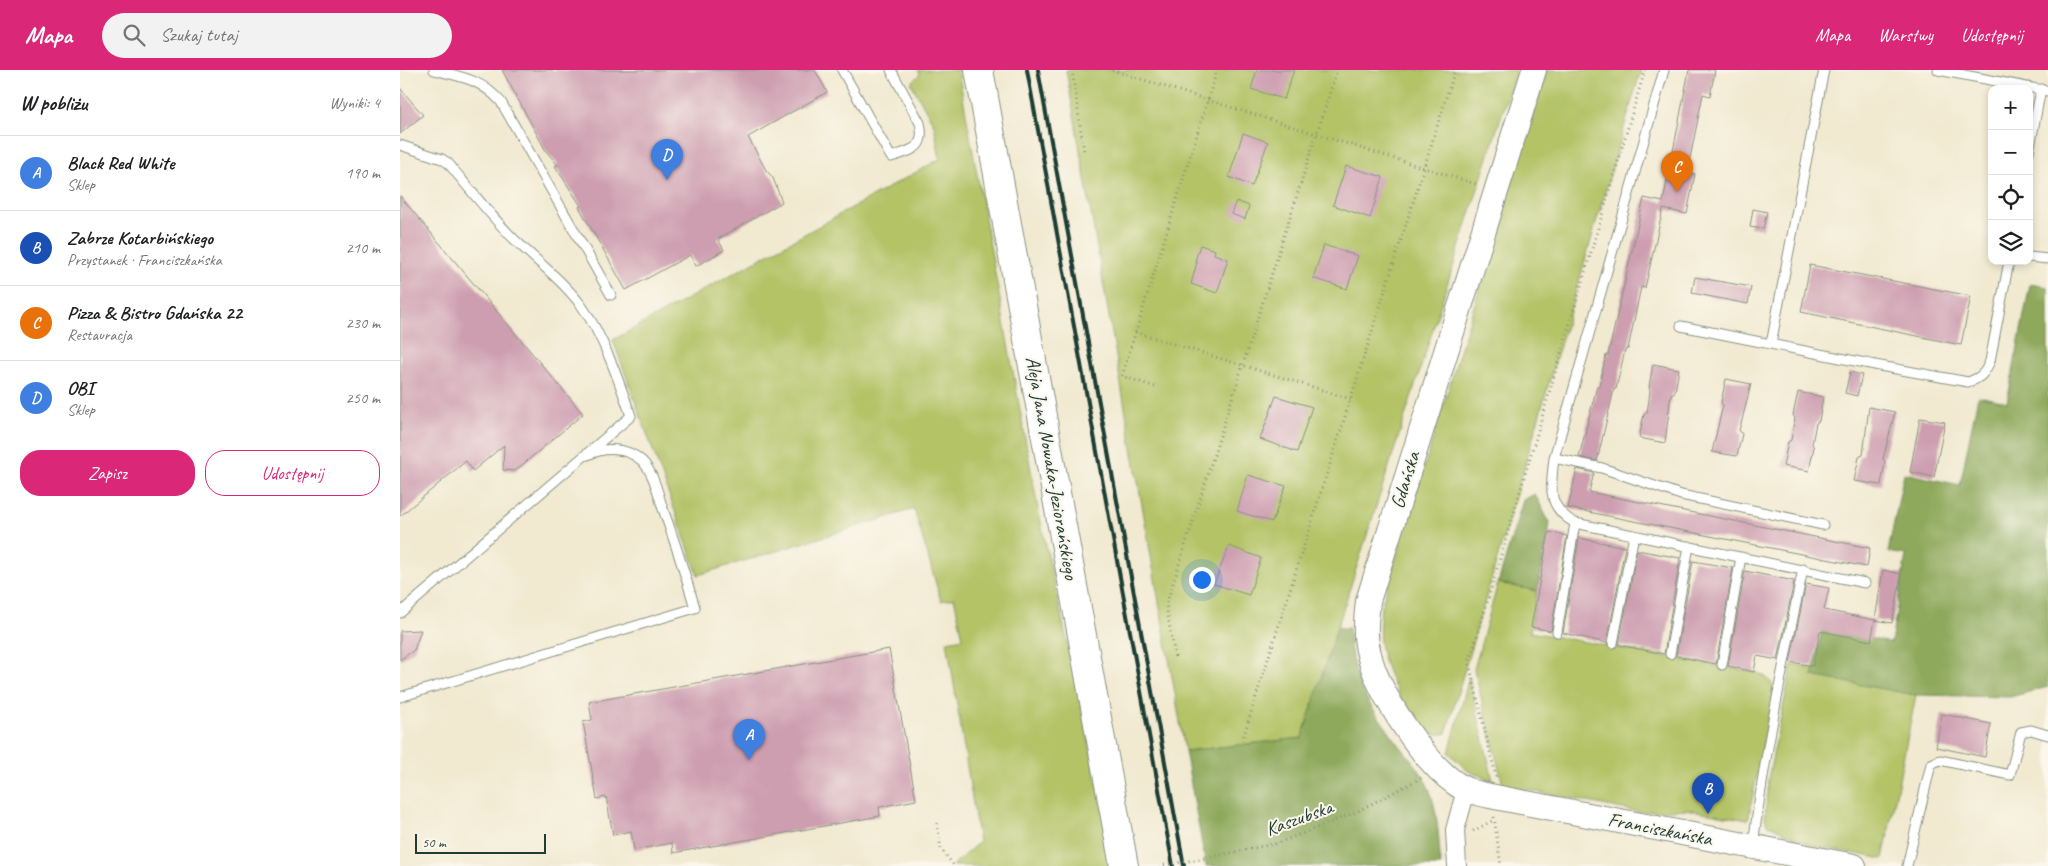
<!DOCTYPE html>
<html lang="pl">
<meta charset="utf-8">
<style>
body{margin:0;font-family:Caveat,sans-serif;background:#f2f2f2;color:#202124}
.controls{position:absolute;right:15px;top:15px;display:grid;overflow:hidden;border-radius:10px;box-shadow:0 2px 8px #0003}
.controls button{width:45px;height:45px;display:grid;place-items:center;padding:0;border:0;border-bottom:1px solid #e0e0e0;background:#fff;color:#202124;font:25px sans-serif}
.scale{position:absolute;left:15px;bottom:12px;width:131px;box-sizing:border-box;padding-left:5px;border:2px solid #1f3d34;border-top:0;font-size:14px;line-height:18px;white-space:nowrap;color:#1f3d34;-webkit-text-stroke:4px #fbf7ec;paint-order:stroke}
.you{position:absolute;left:801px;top:509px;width:18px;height:18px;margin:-12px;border:4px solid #fff;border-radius:50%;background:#1a73e8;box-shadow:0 0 0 8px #1a73e833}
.badge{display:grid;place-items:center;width:32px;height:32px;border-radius:50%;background:#db2777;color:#fff;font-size:16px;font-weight:700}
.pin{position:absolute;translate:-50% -41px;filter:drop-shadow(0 1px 2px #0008)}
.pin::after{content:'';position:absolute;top:26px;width:18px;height:15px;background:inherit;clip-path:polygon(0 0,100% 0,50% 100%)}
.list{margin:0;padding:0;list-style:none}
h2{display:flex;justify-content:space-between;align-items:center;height:65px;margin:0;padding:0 20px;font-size:21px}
h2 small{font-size:16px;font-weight:400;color:#757577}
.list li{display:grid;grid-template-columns:32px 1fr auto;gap:15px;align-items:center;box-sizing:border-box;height:75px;padding:0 20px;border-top:1px solid #e0e0e0}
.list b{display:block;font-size:19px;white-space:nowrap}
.list p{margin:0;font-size:16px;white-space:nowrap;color:#757577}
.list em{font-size:16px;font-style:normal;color:#757577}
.actions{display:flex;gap:10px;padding:15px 20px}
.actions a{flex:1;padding:11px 0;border:1px solid #db2777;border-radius:20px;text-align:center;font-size:18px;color:#db2777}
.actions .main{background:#db2777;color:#fff}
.icon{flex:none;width:28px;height:28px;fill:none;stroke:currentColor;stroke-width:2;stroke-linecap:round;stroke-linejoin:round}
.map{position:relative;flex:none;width:1648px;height:796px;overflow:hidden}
header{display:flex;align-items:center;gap:30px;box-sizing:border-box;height:70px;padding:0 25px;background:#db2777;color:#fff}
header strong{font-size:24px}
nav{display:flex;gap:28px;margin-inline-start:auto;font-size:18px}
.search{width:350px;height:45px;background:#f2f2f2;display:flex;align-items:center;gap:12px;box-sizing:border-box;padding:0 18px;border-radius:28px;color:#757577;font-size:19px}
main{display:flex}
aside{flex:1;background:#fff}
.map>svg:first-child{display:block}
.green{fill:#b3c366;stroke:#69804d}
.forest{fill:#8ea95b;stroke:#567348}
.building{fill:#cd9eb0}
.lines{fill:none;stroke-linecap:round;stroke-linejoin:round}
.lane-casing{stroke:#889382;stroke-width:11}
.street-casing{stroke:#889382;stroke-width:20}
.secondary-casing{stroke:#889382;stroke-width:26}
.primary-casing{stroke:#889382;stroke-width:30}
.path{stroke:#889382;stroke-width:3;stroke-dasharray:1 4;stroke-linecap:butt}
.lane{stroke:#fff;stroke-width:9}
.street{stroke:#fff;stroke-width:18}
.secondary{stroke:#fff;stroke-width:24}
.primary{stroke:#fff;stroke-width:28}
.rail{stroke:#1f3d34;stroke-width:4}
.path-bridge{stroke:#889382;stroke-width:3;stroke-dasharray:1 4;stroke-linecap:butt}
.labels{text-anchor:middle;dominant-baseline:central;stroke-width:4;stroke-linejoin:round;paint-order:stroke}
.street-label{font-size:20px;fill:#1f3d34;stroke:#fbf7ec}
</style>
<header>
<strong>Mapa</strong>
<div class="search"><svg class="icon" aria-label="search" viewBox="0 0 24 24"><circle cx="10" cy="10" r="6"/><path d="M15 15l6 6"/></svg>Szukaj tutaj</div>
<nav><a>Mapa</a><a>Warstwy</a><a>Udostępnij</a></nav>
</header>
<main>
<aside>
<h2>W pobliżu<small>Wyniki: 4</small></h2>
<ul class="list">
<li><span class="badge" style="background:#3f7fe0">A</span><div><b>Black Red White</b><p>Sklep</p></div><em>190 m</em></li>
<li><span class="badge" style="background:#1a4fb4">B</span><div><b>Zabrze Kotarbińskiego</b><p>Przystanek · Franciszkańska</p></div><em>210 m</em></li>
<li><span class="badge" style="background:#e8710a">C</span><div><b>Pizza &amp; Bistro Gdańska 22</b><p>Restauracja</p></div><em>230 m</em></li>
<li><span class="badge" style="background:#3f7fe0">D</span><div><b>OBI</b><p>Sklep</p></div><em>250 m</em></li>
</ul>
<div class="actions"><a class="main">Zapisz</a><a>Udostępnij</a></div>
</aside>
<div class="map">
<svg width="1648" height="796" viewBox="0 0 1648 796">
<rect width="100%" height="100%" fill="#fbf7ec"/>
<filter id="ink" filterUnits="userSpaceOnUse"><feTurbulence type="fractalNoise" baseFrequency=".02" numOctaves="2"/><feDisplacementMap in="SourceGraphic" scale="10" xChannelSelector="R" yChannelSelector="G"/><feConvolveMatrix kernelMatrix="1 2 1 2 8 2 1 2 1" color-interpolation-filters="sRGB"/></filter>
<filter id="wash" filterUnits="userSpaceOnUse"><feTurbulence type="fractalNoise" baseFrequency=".0096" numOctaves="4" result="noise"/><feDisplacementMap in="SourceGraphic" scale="20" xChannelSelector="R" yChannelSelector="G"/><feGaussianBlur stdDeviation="1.12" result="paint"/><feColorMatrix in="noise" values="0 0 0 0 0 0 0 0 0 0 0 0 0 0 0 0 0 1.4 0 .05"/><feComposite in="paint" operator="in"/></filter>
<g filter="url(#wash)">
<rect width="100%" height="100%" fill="#f1e9d0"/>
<!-- green -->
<path class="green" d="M 518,0 L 558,0 L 639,444 L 685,653 L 714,796 L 552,796 L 579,772 L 547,571 L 563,568 L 554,528 L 541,531 L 514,439 L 298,505 L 213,270 L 540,89 L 534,55 L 511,13 L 520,4 Z
M 666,0 L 1116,0 L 902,668 L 785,681 Z
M 1147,0 L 1241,0 L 1046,663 C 1038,666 1028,663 1021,657 C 1006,643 986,603 982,583 C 978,568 980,552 981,537 Z
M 1098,513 L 1137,521 L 1130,562 L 1358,603 C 1367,607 1374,611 1373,623 L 1348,750 L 1286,739 L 1238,742 L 1103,715 L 1074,599 Z
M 1392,594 L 1414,599 L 1413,606 L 1516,625 L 1483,789 L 1410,775 L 1367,754 L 1365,748 L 1368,709 Z
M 1069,607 L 1093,711 L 1068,701 L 1049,683 Z"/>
<!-- forest -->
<path class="forest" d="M 1630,214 L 1648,217 L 1648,617 L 1610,627 L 1516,625 L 1413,606 L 1422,558 L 1491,573 L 1506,485 L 1488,482 L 1504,403 L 1560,415 L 1578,326 L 1607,332 Z
M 1135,424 L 1150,454 L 1137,521 L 1098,513 L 1123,430 Z
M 937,558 L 949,558 C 952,613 965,630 998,673 C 1008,686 1020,699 1027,714 C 1039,739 1038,769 1041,796 L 806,796 L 785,681 L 902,668 Z"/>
<g id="blocks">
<!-- building -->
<path class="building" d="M 102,0 L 415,0 L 427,22 L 348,67 L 366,100 L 373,108 L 382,132 L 318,169 L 324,180 L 296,196 L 290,185 L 226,220 L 179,137 L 181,136 L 155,96 L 158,95 L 146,81 Z
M 857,0 L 894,0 L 884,29 L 851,19 Z
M 1289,0 L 1315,0 L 1310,26 L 1303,24 L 1287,103 L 1295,104 L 1287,144 L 1263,139 L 1245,218 L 1241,217 L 1228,279 L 1225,280 L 1216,319 L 1214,319 L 1197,391 L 1179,387 L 1197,316 L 1199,316 L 1206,285 L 1208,285 L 1244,128 L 1263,132 Z
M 0,18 L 23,45 L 0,64 Z
M 843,63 L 868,72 L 852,116 L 829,107 Z
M 946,96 L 983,107 L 970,148 L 933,135 Z
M 0,126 L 183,344 L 115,401 L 103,400 L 104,375 L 73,401 L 66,391 L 0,446 Z
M 836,131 L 849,136 L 845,149 L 831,144 Z
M 1353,139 L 1367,142 L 1363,159 L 1350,157 Z
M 800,175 L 815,180 L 814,184 L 828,189 L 817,223 L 791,214 L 797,192 L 795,191 Z
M 924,175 L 958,186 L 947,219 L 913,208 Z
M 1410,195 L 1571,226 L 1561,275 L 1401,242 Z
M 1295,207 L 1351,217 L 1348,234 L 1292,223 Z
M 1253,294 L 1279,299 L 1275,322 L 1271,324 L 1265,373 L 1239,368 L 1244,344 L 1247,342 L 1249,330 L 1250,320 L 1249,317 Z
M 1450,302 L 1462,305 L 1457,326 L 1445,323 Z
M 1326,309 L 1351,314 L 1342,350 L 1339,360 L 1342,364 L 1337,386 L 1312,382 L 1323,335 L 1321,332 Z
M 1398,322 L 1423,327 L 1419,351 L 1416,353 L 1412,374 L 1414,377 L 1409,401 L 1383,396 L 1388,372 L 1391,370 L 1395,348 L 1393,345 Z
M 876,326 L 912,337 L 897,382 L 860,369 Z
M 1469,337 L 1495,342 L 1483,389 L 1485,392 L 1481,415 L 1454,411 L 1459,387 L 1463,385 Z
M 1520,348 L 1545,352 L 1534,407 L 1510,402 Z
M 1177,399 L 1194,403 L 1189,422 L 1470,478 L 1467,497 L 1168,438 Z
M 848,405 L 886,416 L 872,452 L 837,441 Z
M 1149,462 L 1167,466 L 1151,561 L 1131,557 Z
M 1179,468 L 1225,477 L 1207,573 L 1163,563 Z
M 829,476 L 861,488 L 849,525 L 814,514 Z
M 1237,480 L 1280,488 L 1264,584 L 1219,575 Z
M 1293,491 L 1333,498 L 1316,594 L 1276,586 Z
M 1483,500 L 1502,504 L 1492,553 L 1475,550 L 1471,571 L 1420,561 L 1413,596 L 1390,592 L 1406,514 L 1429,518 L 1424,540 L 1475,550 Z
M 1345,501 L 1394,511 L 1378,590 L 1357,586 L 1354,602 L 1328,596 Z
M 21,560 L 14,580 L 0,590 L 0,561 Z
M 489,579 L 516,730 L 479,737 L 480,746 L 273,783 L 272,773 L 234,780 L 231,761 L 213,765 L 206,727 L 197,729 L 183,652 L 192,650 L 189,632 Z
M 1542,644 L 1591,654 L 1585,687 L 1536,677 Z"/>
</g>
</g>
<g filter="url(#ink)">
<use href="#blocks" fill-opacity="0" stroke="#889382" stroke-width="1"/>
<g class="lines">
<!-- lane casing -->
<g class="lane-casing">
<path id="lane" d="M 34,0 C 62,7 81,9 101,32 L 211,225
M 442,0 L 491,87 C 512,80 526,79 520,53 L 491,0
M 1264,0 L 1154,388 C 1151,417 1146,437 1175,453 L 1465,513
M 1538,0 L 1648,21
M 0,75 L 42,89 L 48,93 C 70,119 91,147 116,171 C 138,192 162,210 181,235 C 203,265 219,311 231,346 L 0,543
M 1629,82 L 1641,19
M 1629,187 L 1648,189
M 1281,256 L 1480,296 L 1568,312 C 1581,308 1585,303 1590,291 L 1609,191
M 1371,274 L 1424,0
M 1154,388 L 1202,398 L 1281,425 L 1423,455
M 1157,562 L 1175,453
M 1213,573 L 1234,465
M 1270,584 L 1289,476
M 1322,595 L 1341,487
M 0,627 L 295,538 C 285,504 275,472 263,439 C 258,424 254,403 242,391 C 227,377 205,377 188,385
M 1353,775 C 1365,682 1384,591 1403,499
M 1507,796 L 1531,694 L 1540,690 L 1610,705 L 1621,662 L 1631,660 L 1648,665"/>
</g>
<!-- street casing -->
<g class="street-casing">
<path id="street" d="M 1057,796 L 1055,760 L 1066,720"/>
</g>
<!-- secondary casing -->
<g class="secondary-casing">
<path id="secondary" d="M 1134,0 L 968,531 C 966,549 964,566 969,584 C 977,621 1024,692 1055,713 C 1067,722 1081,724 1095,727 L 1454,796"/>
</g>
<!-- primary casing -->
<g class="primary-casing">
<path id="primary" d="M 579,0 L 724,796"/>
</g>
<!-- path -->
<path class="path" d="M 672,0 L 684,82
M 712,0 L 1079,115
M 735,262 L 951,329
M 755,317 L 722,306 L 817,0
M 775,587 L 766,535 L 937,0
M 842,671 L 1055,0
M 1096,707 L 1069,593 L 1245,0
M 1094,747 L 1101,796
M 537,753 L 541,779 L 554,796
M 1073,761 L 1094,750
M 806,788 L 878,773 L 954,743 L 1021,708"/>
<!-- lane -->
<use href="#lane" class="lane"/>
<!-- street -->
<use href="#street" class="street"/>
<!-- secondary -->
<use href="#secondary" class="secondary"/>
<!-- primary -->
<use href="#primary" class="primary"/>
<!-- rail -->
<path class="rail" d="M 627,0 L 773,796
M 638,0 L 784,796"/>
<!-- path-bridge -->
<path class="path-bridge" d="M 759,796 L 806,788"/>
</g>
</g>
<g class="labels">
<!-- street labels -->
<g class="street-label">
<text transform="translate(652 398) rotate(80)">Aleja Jana Nowaka-Jeziorańskiego</text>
<text transform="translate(1005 410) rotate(-73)">Gdańska</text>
<text transform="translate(899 748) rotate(-20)">Kaszubska</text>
<text transform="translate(1260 759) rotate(11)">Franciszkańska</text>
</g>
</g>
</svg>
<div class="controls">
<button>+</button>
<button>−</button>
<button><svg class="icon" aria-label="locate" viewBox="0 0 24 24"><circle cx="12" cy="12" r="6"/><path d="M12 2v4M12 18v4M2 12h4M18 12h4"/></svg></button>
<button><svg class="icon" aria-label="layers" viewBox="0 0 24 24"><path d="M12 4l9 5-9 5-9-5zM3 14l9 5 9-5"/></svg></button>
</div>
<div class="scale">50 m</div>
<div class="you"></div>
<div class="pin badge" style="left:349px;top:690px;background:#3f7fe0">A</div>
<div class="pin badge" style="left:1308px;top:744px;background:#1a4fb4">B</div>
<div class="pin badge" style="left:1277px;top:122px;background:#e8710a">C</div>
<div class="pin badge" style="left:267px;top:110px;background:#3f7fe0">D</div>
</div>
</main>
